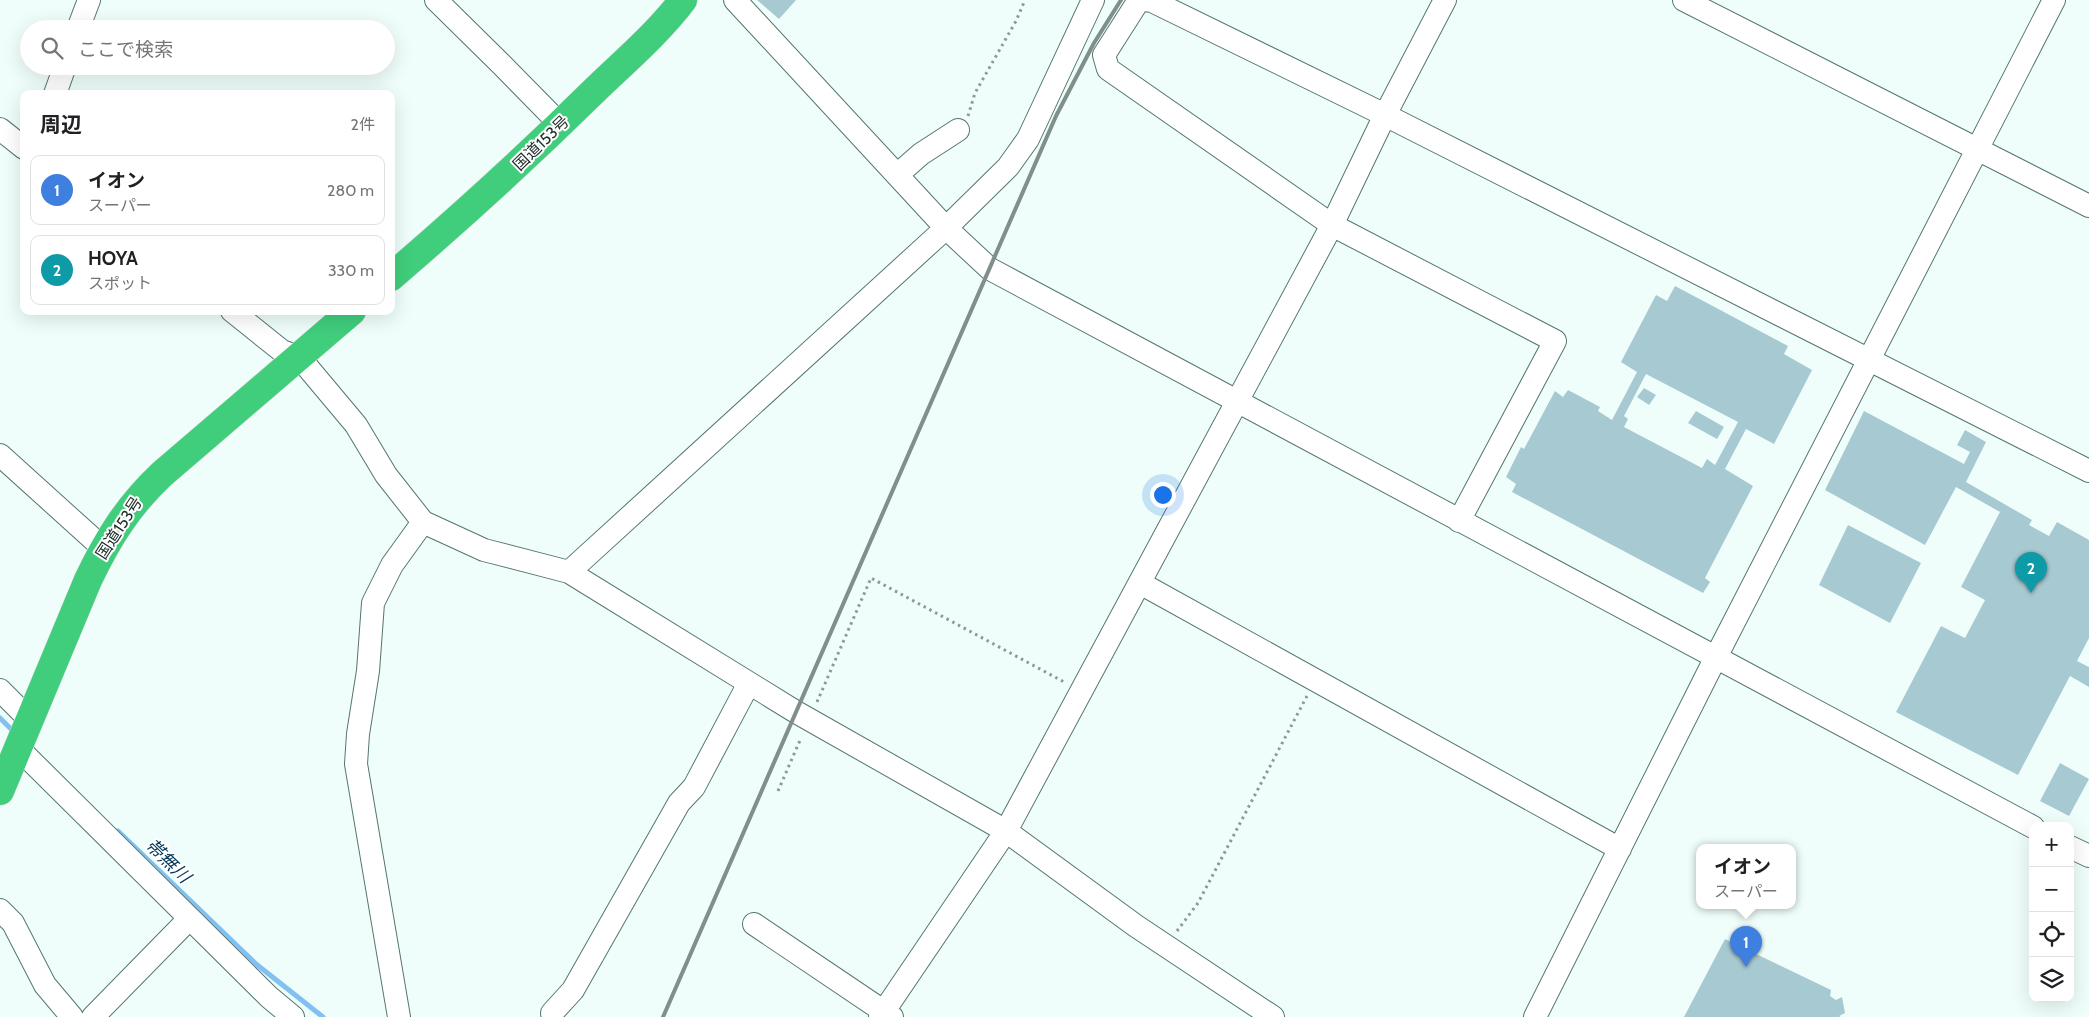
<!DOCTYPE html>
<html lang="ja">
<meta charset="utf-8">
<style>
body{margin:0;font-family:Cabin,"Noto Sans JP",sans-serif;background:#f2f2f2;color:#202124}
.controls{position:absolute;right:15px;bottom:15px;display:grid;overflow:hidden;border-radius:10px;box-shadow:0 5px 20px #0002}
.controls button{width:45px;height:45px;display:grid;place-items:center;padding:0;border:0;border-bottom:1px solid #e0e0e0;background:#fff;color:#202124;font:25px sans-serif}
.you{position:absolute;left:1162px;top:494px;width:18px;height:18px;margin:-12px;border:4px solid #fff;border-radius:50%;background:#1a73e8;box-shadow:0 0 0 8px #1a73e833}
.badge{display:grid;place-items:center;width:32px;height:32px;border-radius:50%;background:#ad3e9c;color:#fff;font-size:16px;font-weight:700}
.pin{position:absolute;translate:-50% -41px;filter:drop-shadow(0 1px 2px #0008)}
.pin::after{content:'';position:absolute;top:26px;width:18px;height:15px;background:inherit;clip-path:polygon(0 0,100% 0,50% 100%)}
.popup{position:absolute;left:1696px;top:844px;width:100px;height:65px;box-sizing:border-box;display:grid;place-content:center;border-radius:10px;background:#fff;filter:drop-shadow(0 1px 4px #0005);font-size:16px;white-space:nowrap;color:#757577}
.popup b{font-size:19px;color:#202124}
.popup::after{content:'';position:absolute;left:50%;top:100%;margin-left:-10px;border:10px solid transparent;border-top-color:#fff}
.list{margin:0;padding:0;list-style:none}
h2{display:flex;justify-content:space-between;align-items:center;height:65px;margin:0;padding:0 20px;font-size:21px}
h2 small{font-size:16px;font-weight:400;color:#757577}
.list li{display:grid;grid-template-columns:32px 1fr auto;gap:15px;align-items:center;box-sizing:border-box;height:70px;margin:0 10px 10px;padding:0 10px;border:1px solid #e0e0e0;border-radius:10px}
.list b{display:block;font-size:19px;white-space:nowrap}
.list p{margin:0;font-size:16px;white-space:nowrap;color:#757577}
.list em{font-size:16px;font-style:normal;color:#757577}
.icon{flex:none;width:28px;height:28px;fill:none;stroke:currentColor;stroke-width:2;stroke-linecap:round;stroke-linejoin:round}
.map{position:relative;flex:none;width:2089px;height:1017px;overflow:hidden}
.search{position:absolute;background:#fff;box-shadow:0 5px 20px #0002;left:20px;top:20px;width:375px;height:55px;display:flex;align-items:center;gap:12px;box-sizing:border-box;padding:0 18px;border-radius:28px;color:#757577;font-size:19px}
.panel{position:absolute;background:#fff;box-shadow:0 5px 20px #0002;left:20px;top:90px;width:375px;height:225px;border-radius:10px}
.map>svg:first-child{display:block}
.lines{fill:none;stroke-linecap:round;stroke-linejoin:round}
.stream{stroke:#82c0f2;stroke-width:5}
.building{fill:#a7c9d1;fill-rule:evenodd}
.minor-casing{stroke:#557670;stroke-width:24}
.highway-casing{stroke:#d7dad9;stroke-width:29}
.path{stroke:#8c9a97;stroke-width:3;stroke-dasharray:2.5 4;stroke-linecap:butt}
.minor{stroke:#fff;stroke-width:22}
.highway{stroke:#40ce7d;stroke-width:28}
.rail{stroke:#808f8c;stroke-width:4}
.labels{text-anchor:middle;dominant-baseline:central;stroke-width:4;stroke-linejoin:round;paint-order:stroke}
.street-label{font-size:16px;fill:#212f2c;stroke:#fff}
.water-label{font-size:18px;font-style:italic;fill:#063858;stroke:#fff}
</style>
<div class="map">
<svg width="2089" height="1017" viewBox="0 0 2089 1017">
<rect width="100%" height="100%" fill="#effefb"/>
<g class="lines">
<!-- stream -->
<path class="stream" d="M 0,718 L 16,734
M 118,831 L 256,964 L 323,1017"/>
</g>
<!-- building -->
<path class="building" d="M 757,0 L 796,0 L 779,19 Z
M 1675,286 L 1788,346 L 1784,354 L 1812,370 L 1774,444 L 1746,429 L 1725,469 L 1753,486 L 1705,578 L 1710,582 L 1703,593 L 1512,492 L 1516,484 L 1506,477 L 1521,447 L 1524,449 L 1555,391 L 1563,397 L 1568,390 L 1600,407 L 1598,411 L 1612,420 L 1637,372 L 1621,362 L 1656,295 L 1667,301 ZM 1646,374 L 1738,422 L 1715,465 L 1707,459 L 1702,468 L 1624,427 L 1628,419 L 1624,416 Z
M 1644,388 L 1656,395 L 1649,405 L 1637,397 Z
M 1696,411 L 1724,427 L 1717,439 L 1688,423 Z
M 1864,411 L 1964,464 L 1970,452 L 1957,445 L 1965,430 L 1986,442 L 1966,482 L 2032,520 L 2029,525 L 2049,536 L 2057,522 L 2089,540 L 2089,638 L 2077,661 L 2089,667 L 2089,687 L 2070,676 L 2018,775 L 1896,712 L 1941,626 L 1965,638 L 1985,600 L 1961,587 L 2000,512 L 1956,487 L 1925,545 L 1825,490 Z
M 1848,525 L 1921,563 L 1890,623 L 1819,585 Z
M 2060,763 L 2089,779 L 2069,816 L 2040,801 Z
M 1725,939 L 1831,990 L 1830,996 L 1836,1000 L 1842,997 L 1845,1013 L 1839,1016 L 1841,1017 L 1684,1017 Z"/>
<g class="lines">
<!-- minor casing -->
<g class="minor-casing">
<path id="minor" d="M 436,0 L 502,65 L 560,124
M 735,0 L 946,228 L 990,269 L 2033,827
M 1139,0 L 1104,55 L 1108,69 L 1332,225 L 1555,341 L 1459,521
M 1145,0 L 1152,1 L 1385,115 L 2089,471
M 1684,0 L 2089,206
M 78,29 L 89,0
M 55,94 L 65,66
M 0,129 L 24,148
M 897,175 L 921,154 L 958,130
M 232,311 L 282,351 L 299,357 L 356,425 L 386,475 L 423,522 L 484,550 L 569,572 L 796,712 L 1006,831 L 1136,926 L 1273,1017
M 0,455 L 103,548
M 569,572 L 946,228 L 1008,167 L 1028,139 L 1093,0
M 1140,583 L 1620,849
M 0,690 L 30,720
M 18,748 L 269,997 L 293,1017
M 2070,847 L 2089,856
M 0,910 L 13,923 L 45,985 L 72,1017
M 754,924 L 892,1017
M 552,1013 L 573,990 L 679,803 L 694,787 L 749,683
M 93,1017 L 189,919
M 399,1017 L 356,764 L 358,734 L 368,671 L 373,603 L 392,565 L 423,522
M 880,1017 L 1006,831 L 1332,225 L 1385,115 L 1445,0
M 1535,1017 L 1716,657 L 2054,0"/>
</g>
<!-- highway casing -->
<g class="highway-casing">
<path id="highway" d="M 391,277 C 461,217 529,155 595,90 C 625,61 658,33 683,0
M 0,791 L 88,580 C 108,538 128,506 162,474 L 352,311"/>
</g>
<!-- path -->
<path class="path" d="M 968,116 L 975,93 L 1016,21 L 1025,0
M 817,702 L 871,578 L 1066,683
M 778,791 L 801,738
M 1177,931 L 1198,903 L 1307,696"/>
<!-- minor -->
<use href="#minor" class="minor"/>
<!-- highway -->
<use href="#highway" class="highway"/>
<!-- rail -->
<path class="rail" d="M 663,1017 L 1056,116 L 1094,43 L 1121,0"/>
</g>
<g class="labels">
<!-- street labels -->
<g class="street-label">
<text transform="translate(541 143) rotate(-44)">国道153号</text>
<text transform="translate(119 528) rotate(-57)">国道153号</text>
</g>
<!-- water labels -->
<g class="water-label">
<text transform="translate(168 861) rotate(44)">帯無川</text>
</g>
</g>
</svg>
<div class="controls">
<button>+</button>
<button>−</button>
<button><svg class="icon" aria-label="locate" viewBox="0 0 24 24"><circle cx="12" cy="12" r="6"/><path d="M12 2v4M12 18v4M2 12h4M18 12h4"/></svg></button>
<button><svg class="icon" aria-label="layers" viewBox="0 0 24 24"><path d="M12 4l9 5-9 5-9-5zM3 14l9 5 9-5"/></svg></button>
</div>
<div class="you"></div>
<div class="pin badge" style="left:1746px;top:967px;background:#3f7fe0">1</div>
<div class="popup"><b>イオン</b>スーパー</div>
<div class="pin badge" style="left:2031px;top:593px;background:#0f9aa8">2</div>
<div class="search"><svg class="icon" aria-label="search" viewBox="0 0 24 24"><circle cx="10" cy="10" r="6"/><path d="M15 15l6 6"/></svg>ここで検索</div>
<section class="panel">
<h2>周辺<small>2件</small></h2>
<ul class="list">
<li><span class="badge" style="background:#3f7fe0">1</span><div><b>イオン</b><p>スーパー</p></div><em>280 m</em></li>
<li><span class="badge" style="background:#0f9aa8">2</span><div><b>HOYA</b><p>スポット</p></div><em>330 m</em></li>
</ul>
</section>
</div>
